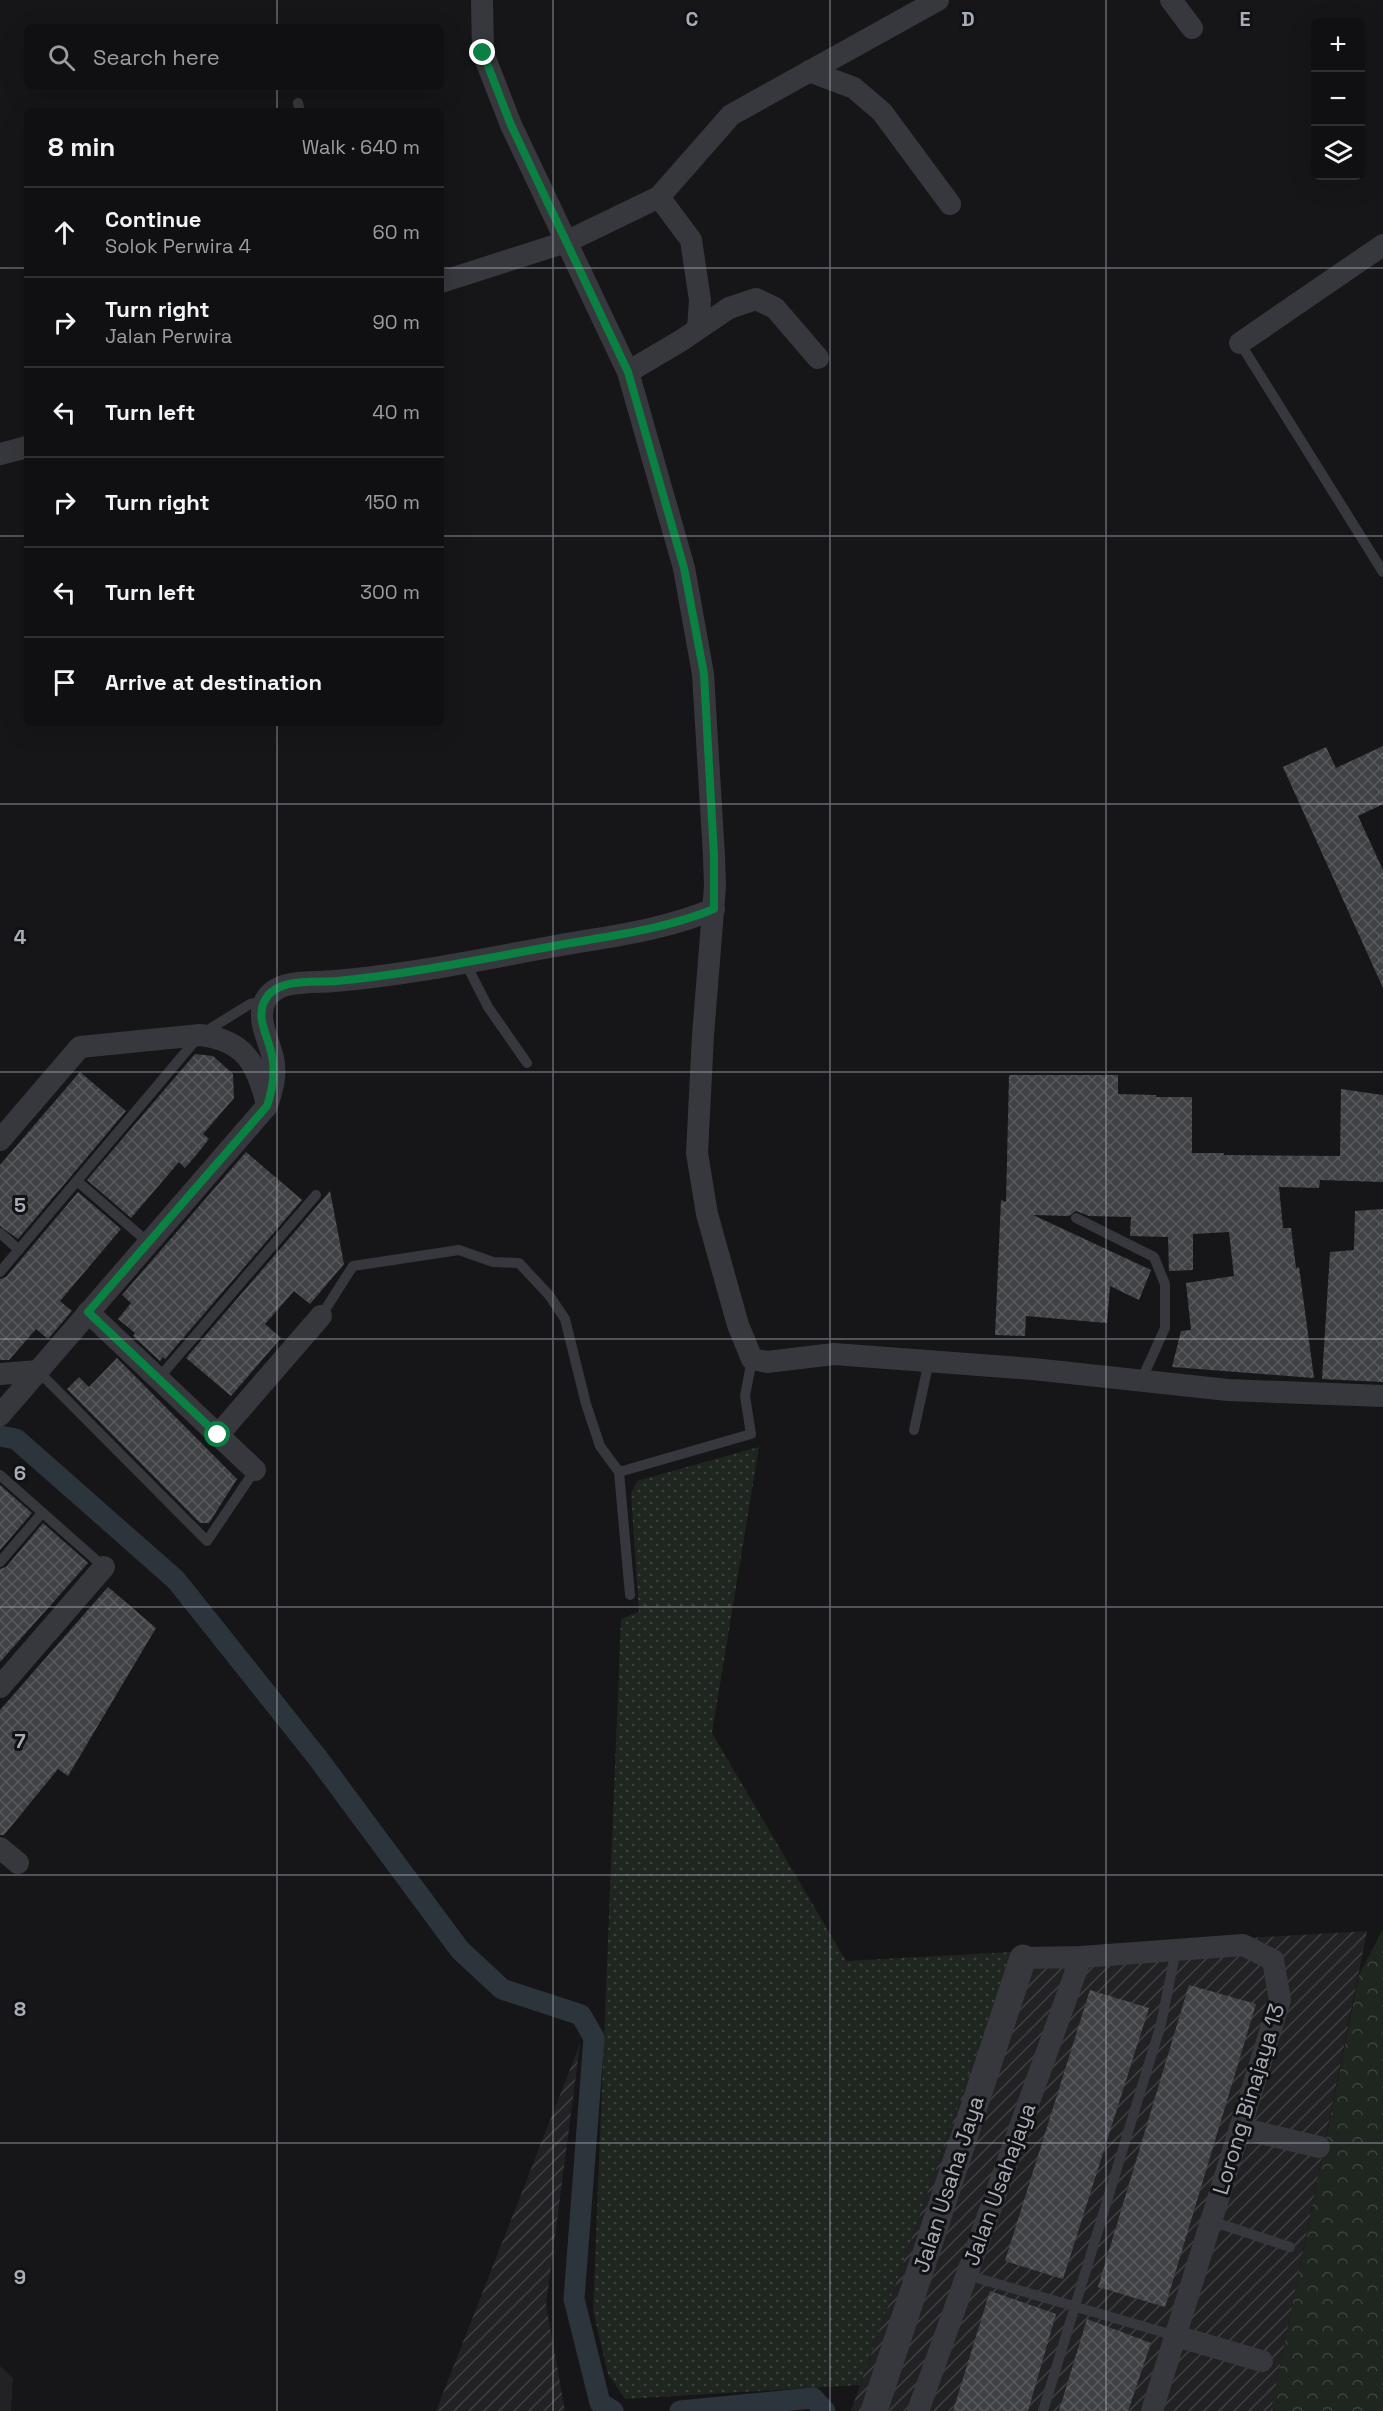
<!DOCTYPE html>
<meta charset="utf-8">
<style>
body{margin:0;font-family:"Space Grotesk",sans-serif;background:#1e1e20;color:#f1f3f6}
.controls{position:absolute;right:18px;top:18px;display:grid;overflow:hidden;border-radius:9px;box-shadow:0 6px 24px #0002}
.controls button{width:54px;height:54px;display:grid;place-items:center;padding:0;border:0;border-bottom:2px solid #303032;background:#101012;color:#f1f3f6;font:30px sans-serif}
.stop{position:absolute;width:18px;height:18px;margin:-14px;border:4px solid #0b8043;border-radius:50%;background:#fff}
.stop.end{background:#0b8043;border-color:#fff;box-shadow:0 2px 6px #0008}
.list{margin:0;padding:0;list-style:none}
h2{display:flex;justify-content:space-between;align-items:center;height:78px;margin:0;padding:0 24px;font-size:26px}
h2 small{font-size:20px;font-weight:400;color:#9c9d9f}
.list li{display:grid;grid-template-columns:39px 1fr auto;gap:18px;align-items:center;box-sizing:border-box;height:90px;padding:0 24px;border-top:2px solid #303032}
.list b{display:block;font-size:22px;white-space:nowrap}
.list p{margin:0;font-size:20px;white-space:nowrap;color:#9c9d9f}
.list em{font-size:20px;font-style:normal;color:#9c9d9f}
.icon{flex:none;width:33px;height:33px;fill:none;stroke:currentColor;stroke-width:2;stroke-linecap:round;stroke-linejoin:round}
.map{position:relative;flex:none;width:1383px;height:2411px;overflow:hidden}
.search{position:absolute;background:#101012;box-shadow:0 6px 24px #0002;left:24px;top:24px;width:420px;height:66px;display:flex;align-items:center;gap:15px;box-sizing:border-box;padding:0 21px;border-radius:9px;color:#9c9d9f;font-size:22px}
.panel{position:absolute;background:#101012;box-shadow:0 6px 24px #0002;left:24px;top:108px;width:420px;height:618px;border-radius:9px}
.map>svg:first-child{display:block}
.built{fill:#222225}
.industrial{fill:url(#industrial-furrows)}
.grass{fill:url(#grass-dots)}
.forest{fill:url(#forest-crowns)}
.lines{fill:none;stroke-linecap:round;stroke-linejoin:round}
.canal{stroke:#2c353c;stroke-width:21}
.building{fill:url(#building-cross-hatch)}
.service{stroke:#37383d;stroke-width:10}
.minor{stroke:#37383d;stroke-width:22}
.tertiary{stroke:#37383d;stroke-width:27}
.route{stroke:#0b8043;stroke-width:8}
.grid{fill:none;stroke:#a8adb8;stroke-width:1.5;stroke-opacity:0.55}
.labels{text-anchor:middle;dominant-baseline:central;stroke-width:6;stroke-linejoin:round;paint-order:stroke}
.street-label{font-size:22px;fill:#a8adb8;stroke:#111113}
.grid-label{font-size:20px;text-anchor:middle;font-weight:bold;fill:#a8adb8;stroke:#111113;stroke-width:6;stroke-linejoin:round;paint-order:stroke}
</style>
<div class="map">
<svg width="1383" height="2411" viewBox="0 0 1383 2411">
<defs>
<pattern id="industrial-furrows" width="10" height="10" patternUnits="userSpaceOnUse" patternTransform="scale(1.5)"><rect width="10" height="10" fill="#222225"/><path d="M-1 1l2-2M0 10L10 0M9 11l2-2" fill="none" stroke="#3f3f43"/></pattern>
<pattern id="grass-dots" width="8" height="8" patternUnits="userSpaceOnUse" patternTransform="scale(1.5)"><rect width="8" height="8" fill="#1e261f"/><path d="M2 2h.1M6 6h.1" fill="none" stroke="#3c433d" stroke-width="1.8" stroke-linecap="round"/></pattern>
<pattern id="forest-crowns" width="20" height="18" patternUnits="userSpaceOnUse" patternTransform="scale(1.5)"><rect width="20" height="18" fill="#1e261f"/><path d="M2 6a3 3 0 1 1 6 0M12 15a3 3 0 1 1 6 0" fill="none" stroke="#3c433d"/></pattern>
<pattern id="building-cross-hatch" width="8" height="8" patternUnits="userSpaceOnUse" patternTransform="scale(1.5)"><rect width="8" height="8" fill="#404145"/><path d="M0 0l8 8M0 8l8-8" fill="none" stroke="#595a5e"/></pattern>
</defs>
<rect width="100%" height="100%" fill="#161618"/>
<!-- built -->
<path class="built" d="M 0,2366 L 13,2378 L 11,2411 L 0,2411 Z"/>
<!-- industrial -->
<path class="industrial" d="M 1367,1931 L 1271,2411 L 851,2411 L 1012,1952 Z
M 580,2044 L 546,2305 L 565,2411 L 436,2411 Z"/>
<!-- grass -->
<path class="grass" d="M 759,1447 L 712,1733 L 846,1961 L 1012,1952 L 860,2385 L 625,2399 L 608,2374 L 593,2310 L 621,1619 L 639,1612 L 631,1494 L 637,1481 Z"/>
<!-- forest -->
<path class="forest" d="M 1383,1929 L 1383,2411 L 1271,2411 L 1359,1975 Z"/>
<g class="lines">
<!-- canal -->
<path class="canal" d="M 0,1436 L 16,1439 L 176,1580 L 317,1757 L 460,1950 L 502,1989 L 581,2015 L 594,2038 L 574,2299 L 600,2403 L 613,2411
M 680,2411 L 813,2398 L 825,2411"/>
</g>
<!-- building -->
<path class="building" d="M 1383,746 L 1383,804 L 1358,816 L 1383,870 L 1383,988 L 1283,767 L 1326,747 L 1336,768 Z
M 195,1054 L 213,1056 L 233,1074 L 234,1098 L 203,1134 L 209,1139 L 197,1154 L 185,1168 L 179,1162 L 131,1218 L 87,1180 Z
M 80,1072 L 126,1111 L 18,1239 L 0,1226 L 0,1165 Z
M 1009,1075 L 1118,1075 L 1118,1094 L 1156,1095 L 1156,1097 L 1192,1097 L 1192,1153 L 1224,1153 L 1224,1155 L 1340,1156 L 1341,1089 L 1383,1095 L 1383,1182 L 1320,1180 L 1319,1188 L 1279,1187 L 1283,1228 L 1291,1228 L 1296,1268 L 1299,1267 L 1314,1378 L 1172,1367 L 1181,1331 L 1191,1330 L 1186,1283 L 1234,1276 L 1229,1232 L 1193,1234 L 1193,1270 L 1169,1271 L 1168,1237 L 1130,1236 L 1131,1217 L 1089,1216 L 1076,1211 L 1069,1216 L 1033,1215 L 1151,1270 L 1139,1300 L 1110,1286 L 1107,1323 L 1026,1316 L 1025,1336 L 995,1335 L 1001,1200 L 1006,1202 Z
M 246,1152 L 302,1200 L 165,1359 L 163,1357 L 160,1361 L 133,1336 L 135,1333 L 118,1319 L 131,1303 L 122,1295 Z
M 330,1191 L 344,1264 L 310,1304 L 294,1291 L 265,1324 L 281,1338 L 231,1396 L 186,1358 Z
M 78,1192 L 121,1229 L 60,1301 L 72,1311 L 48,1339 L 36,1329 L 9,1360 L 0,1360 L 0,1279 L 6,1277 Z
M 1383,1209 L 1383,1382 L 1322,1379 L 1330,1252 L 1354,1250 L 1355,1211 Z
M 117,1358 L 237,1479 L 209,1523 L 200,1523 L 67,1389 L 79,1377 L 89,1387 Z
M 0,1485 L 32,1513 L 0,1550 Z
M 43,1523 L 88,1563 L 0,1662 L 0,1569 L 6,1567 Z
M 108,1587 L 156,1628 L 68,1776 L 58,1769 L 4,1835 L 0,1835 L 0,1710 Z
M 1189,1985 L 1256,2004 L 1165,2307 L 1098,2287 Z
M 1090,1990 L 1149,2008 L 1063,2279 L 1005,2261 Z
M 990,2291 L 1056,2314 L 1028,2411 L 953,2411 Z
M 1087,2319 L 1151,2343 L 1128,2411 L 1059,2411 Z"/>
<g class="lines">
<!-- service -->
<path class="service" d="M 298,103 L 300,111
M 1240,343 L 1383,572
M 465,962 L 488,1007 L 527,1063
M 77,1181 L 149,1243
M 1076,1218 L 1154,1257 L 1165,1284 L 1165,1328 L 1141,1381
M 0,1233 L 19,1250
M 0,1272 L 200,1035 L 250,1004 L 264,1001
M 321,1316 L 353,1266 L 459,1250 L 493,1262 L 519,1263 L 549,1295 L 565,1319 L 586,1404 L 600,1446 L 619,1472
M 38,1371 L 207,1541 L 255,1470
M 158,1379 L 316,1195
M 914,1430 L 929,1361
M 0,1475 L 104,1567
M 0,1562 L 42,1513
M 630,1595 L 619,1472 L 751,1434 L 745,1396 L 752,1359
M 1211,2221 L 1290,2247
M 967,2275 L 1176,2336
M 1043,2411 L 1161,2024 L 1176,1950"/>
<!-- minor -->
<path class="minor" d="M 482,0 L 483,53 L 511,125 L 628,372 L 684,568 L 703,674 L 714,856 L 715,886 L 703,1035 L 697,1153 L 707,1214 L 738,1325 L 752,1359 L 767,1362 L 834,1354 L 1033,1369 L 1228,1390 L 1383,1396
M 1171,0 L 1192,28
M 809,71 L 854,88 L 882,112 L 950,204
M 659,197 L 691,240 L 700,300 L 698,329
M 441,282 L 566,242 L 659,197 L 731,115 L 938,0
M 1240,343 L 1383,245
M 628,372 L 682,340 L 729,308 L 756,299 L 775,308 L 818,358
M 0,454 L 27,447
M 0,1140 L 80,1047 L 200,1035 C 245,1040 257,1064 267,1105
M 88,1312 L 255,1470
M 0,1374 L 38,1371
M 0,1415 L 267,1106 C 272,1090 277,1075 273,1058 C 269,1040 256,1019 265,1001 C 276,978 314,983 335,981 C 407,975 479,960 550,947 C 605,937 662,931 714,909
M 218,1435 L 321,1316
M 0,1687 L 104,1567
M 0,1848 L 18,1863
M 1023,1958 L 1081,1957 L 1243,1945 L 1273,1960 L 1280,2000 L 1152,2411
M 1240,2128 L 1319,2147
M 1176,2336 L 1262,2361
M 918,2411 L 1081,1957"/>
<!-- tertiary -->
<path class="tertiary" d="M 874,2411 L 1023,1958"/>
</g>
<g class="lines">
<!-- route -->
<path class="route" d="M 218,1435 L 88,1312 L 267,1106 C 272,1091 275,1078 273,1062 C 272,1042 254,1020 265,1000 C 277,977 315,983 337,981 C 409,974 482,959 554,946 C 607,936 663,930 714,909 L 714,856 L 704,674 L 684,568 L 628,372 L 511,125 L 483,53"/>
</g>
<!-- grid -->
<path class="grid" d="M 277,0 L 277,27M 553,0 L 553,2411M 830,0 L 830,2411M 1106,0 L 1106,2411M 277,87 L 277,111M 0,268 L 27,268M 441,268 L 1383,268M 0,536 L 27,536M 441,536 L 1383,536M 277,723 L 277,2411M 0,804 L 1383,804M 0,1072 L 1383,1072M 0,1339 L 1383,1339M 0,1607 L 1383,1607M 0,1875 L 1383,1875M 0,2143 L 1383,2143"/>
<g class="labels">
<!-- street labels -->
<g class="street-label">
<text transform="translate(1248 2099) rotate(-73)">Lorong Binajaya 13</text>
<text transform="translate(948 2184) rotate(-72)">Jalan Usaha Jaya</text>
<text transform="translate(999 2184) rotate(-70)">Jalan Usahajaya</text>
</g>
</g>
<g class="grid-label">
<text x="692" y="26">C</text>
<text x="968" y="26">D</text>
<text x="1245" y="26">E</text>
<text x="20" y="944">4</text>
<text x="20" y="1212">5</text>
<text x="20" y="1480">6</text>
<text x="20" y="1748">7</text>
<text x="20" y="2016">8</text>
<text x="20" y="2284">9</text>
</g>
</svg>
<div class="controls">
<button>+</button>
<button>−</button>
<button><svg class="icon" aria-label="layers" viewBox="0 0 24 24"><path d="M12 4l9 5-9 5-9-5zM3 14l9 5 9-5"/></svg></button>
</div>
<div class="stop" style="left:218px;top:1435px"></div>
<div class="stop end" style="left:483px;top:53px"></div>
<div class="search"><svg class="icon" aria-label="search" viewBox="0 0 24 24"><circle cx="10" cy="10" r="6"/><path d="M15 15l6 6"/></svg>Search here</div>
<section class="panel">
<h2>8 min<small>Walk · 640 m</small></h2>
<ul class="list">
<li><svg class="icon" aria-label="ahead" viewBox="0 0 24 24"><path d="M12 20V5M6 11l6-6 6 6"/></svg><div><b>Continue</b><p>Solok Perwira 4</p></div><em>60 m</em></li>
<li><svg class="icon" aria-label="right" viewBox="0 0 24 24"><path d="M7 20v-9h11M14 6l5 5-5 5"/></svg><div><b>Turn right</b><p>Jalan Perwira</p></div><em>90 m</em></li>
<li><svg class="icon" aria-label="left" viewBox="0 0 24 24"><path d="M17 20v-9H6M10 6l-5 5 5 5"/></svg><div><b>Turn left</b></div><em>40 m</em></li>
<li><svg class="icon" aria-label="right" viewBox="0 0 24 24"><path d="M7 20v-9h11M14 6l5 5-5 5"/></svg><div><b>Turn right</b></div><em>150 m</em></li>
<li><svg class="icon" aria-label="left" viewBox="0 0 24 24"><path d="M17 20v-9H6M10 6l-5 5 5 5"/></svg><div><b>Turn left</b></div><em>300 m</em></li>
<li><svg class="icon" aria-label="arrive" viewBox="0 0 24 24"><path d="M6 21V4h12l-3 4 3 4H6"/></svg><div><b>Arrive at destination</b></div></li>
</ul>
</section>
</div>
